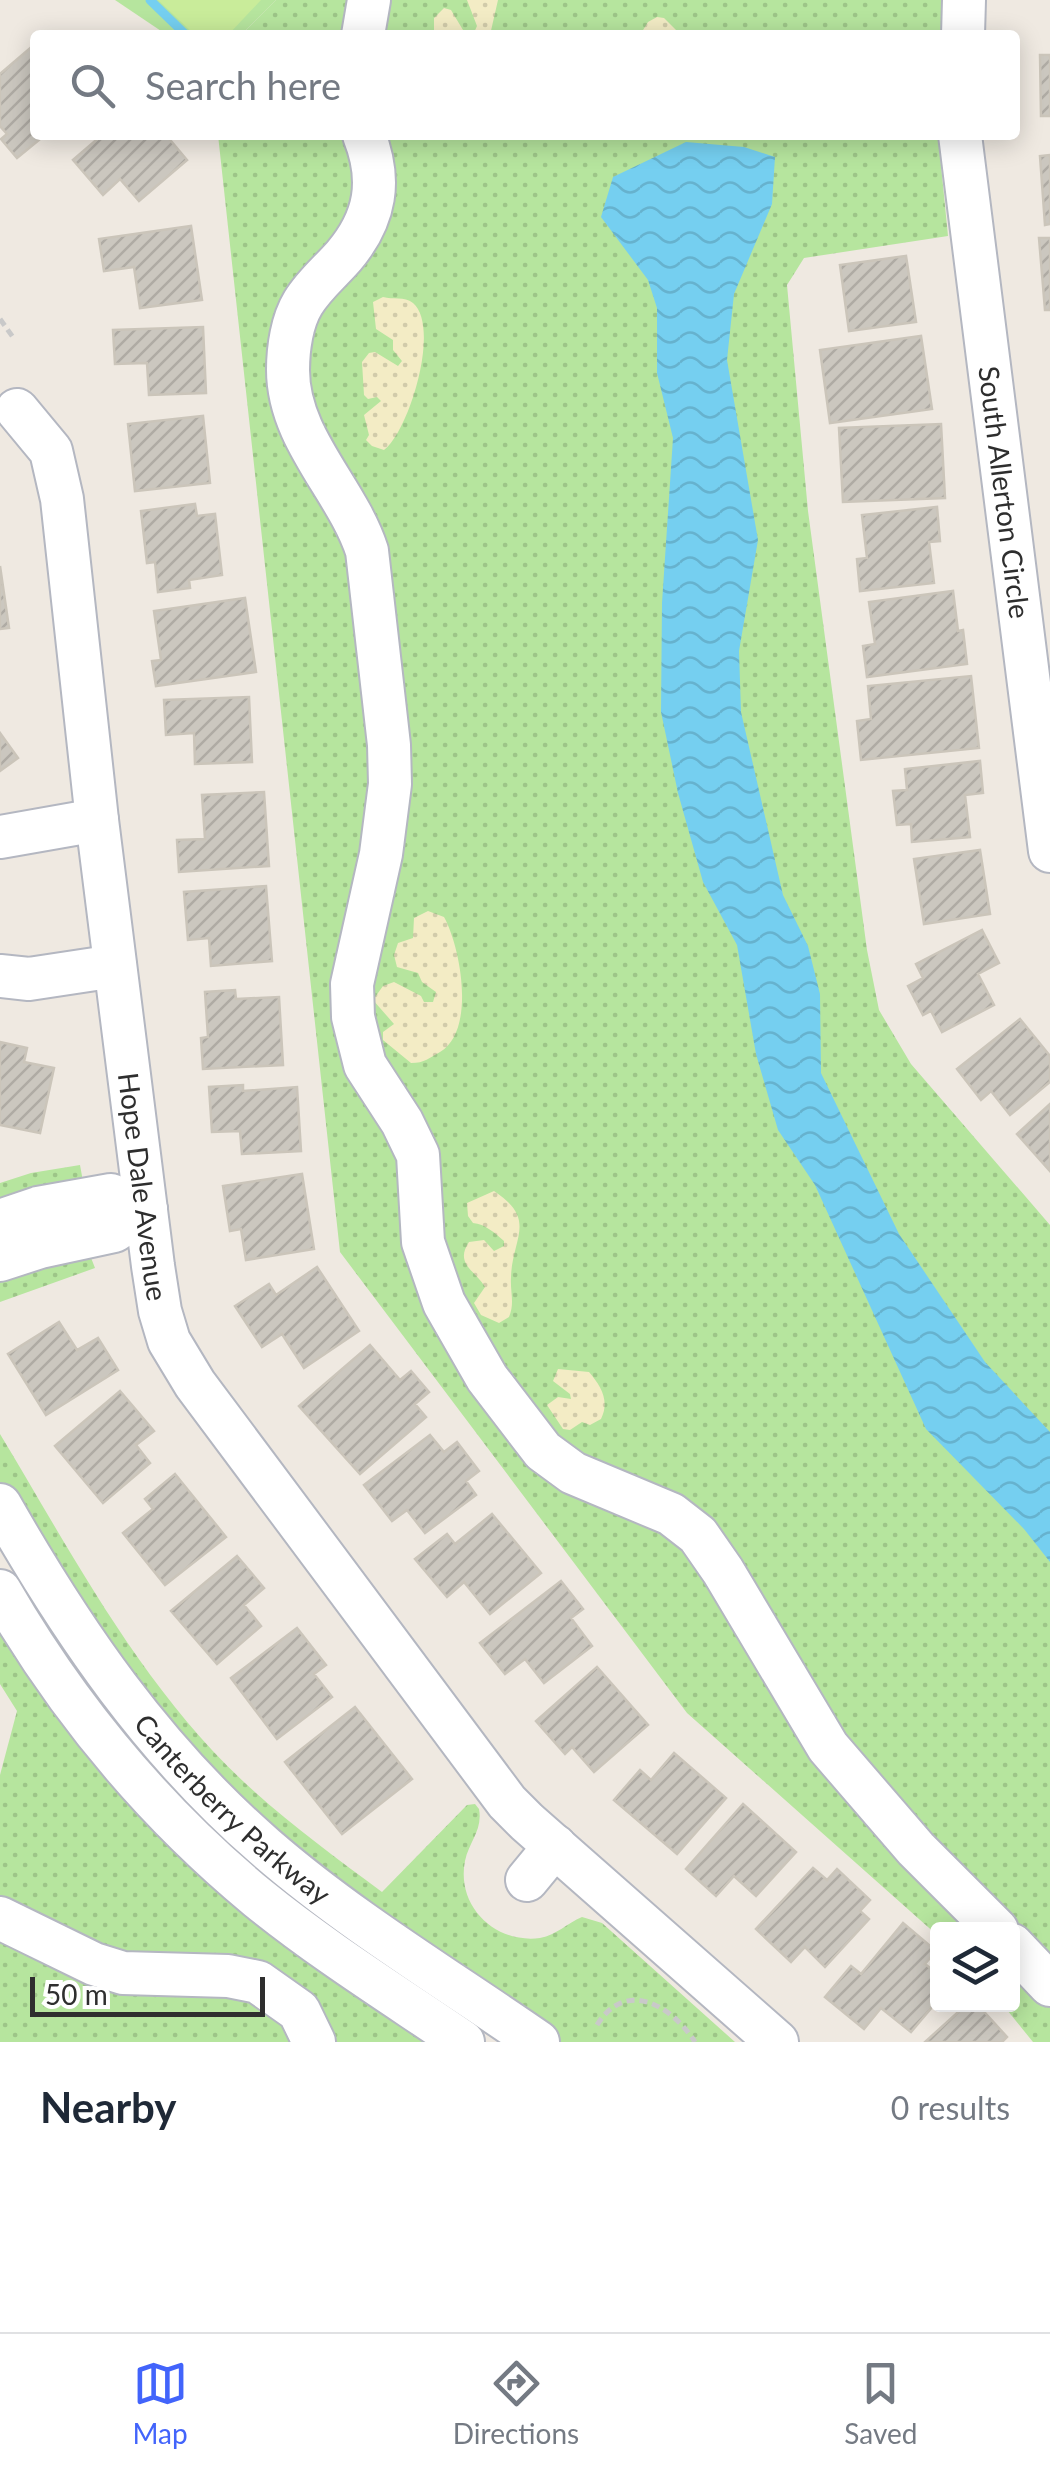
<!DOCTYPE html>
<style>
body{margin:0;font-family:Lato,sans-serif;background:#f6f6f7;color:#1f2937}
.controls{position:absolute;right:30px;bottom:30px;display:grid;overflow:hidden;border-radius:10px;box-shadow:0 5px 25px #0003}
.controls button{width:90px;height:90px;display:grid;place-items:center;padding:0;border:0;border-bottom:2px solid #e0e1e3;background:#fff;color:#1f2937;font:50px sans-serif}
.scale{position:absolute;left:30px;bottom:25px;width:235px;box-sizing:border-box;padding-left:10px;border:5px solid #2e2e2e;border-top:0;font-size:28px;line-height:35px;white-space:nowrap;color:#2e2e2e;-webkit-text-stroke:8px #fff;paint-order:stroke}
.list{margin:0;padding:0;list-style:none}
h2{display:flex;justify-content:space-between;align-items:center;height:130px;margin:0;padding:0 40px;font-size:42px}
h2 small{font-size:32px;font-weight:400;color:#747a83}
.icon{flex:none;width:55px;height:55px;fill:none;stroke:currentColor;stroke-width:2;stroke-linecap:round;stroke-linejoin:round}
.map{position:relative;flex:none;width:1050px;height:2042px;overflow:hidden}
.search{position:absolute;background:#fff;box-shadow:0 5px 25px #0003;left:30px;right:30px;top:30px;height:110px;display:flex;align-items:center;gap:25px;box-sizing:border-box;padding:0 35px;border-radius:10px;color:#747a83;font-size:38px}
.sheet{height:290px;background:#fff}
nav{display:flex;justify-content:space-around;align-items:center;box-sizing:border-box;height:140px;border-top:2px solid #e0e1e3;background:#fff;font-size:28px;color:#747a83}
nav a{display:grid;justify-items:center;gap:5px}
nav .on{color:#4264fb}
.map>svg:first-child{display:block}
.grass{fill:url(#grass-dots)}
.sand{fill:url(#sand-dots)}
.park{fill:#b6e59e}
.pitch{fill:#c9ec9a}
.water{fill:url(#water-waves)}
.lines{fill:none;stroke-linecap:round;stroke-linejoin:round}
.stream{stroke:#75cff0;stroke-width:9}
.building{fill:url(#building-hatch);stroke:#cbc5ba;stroke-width:2.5}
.minor-casing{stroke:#b4b7c1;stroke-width:46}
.path{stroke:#c9c9c9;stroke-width:5;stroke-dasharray:8 5;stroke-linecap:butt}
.minor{stroke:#fff;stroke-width:42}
.labels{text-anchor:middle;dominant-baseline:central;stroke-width:10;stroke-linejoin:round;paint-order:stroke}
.street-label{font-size:28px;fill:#2e2e2e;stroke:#fff}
</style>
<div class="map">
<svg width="1050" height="2042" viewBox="0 0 1050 2042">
<defs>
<pattern id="grass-dots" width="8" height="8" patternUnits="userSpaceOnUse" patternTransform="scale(2.5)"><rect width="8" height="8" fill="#b6e59e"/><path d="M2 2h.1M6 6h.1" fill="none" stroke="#9dc588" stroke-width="1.8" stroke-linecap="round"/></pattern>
<pattern id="sand-dots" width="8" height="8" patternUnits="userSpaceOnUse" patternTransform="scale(2.5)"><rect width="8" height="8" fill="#f3ecc5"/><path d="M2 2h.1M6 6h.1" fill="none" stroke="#d1cbaa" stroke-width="1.8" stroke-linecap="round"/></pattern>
<pattern id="water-waves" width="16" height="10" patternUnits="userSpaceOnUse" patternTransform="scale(2.5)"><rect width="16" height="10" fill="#75cff0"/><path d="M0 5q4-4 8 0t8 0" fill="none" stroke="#66b2ce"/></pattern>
<pattern id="building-hatch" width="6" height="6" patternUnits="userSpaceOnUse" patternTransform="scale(2.5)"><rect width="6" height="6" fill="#cbc7bf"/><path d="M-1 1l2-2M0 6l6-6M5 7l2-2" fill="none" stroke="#afaba4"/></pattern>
</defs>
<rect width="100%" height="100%" fill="#efe9e1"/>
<!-- grass -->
<path class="grass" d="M 276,0 L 943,0 L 942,35 L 241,35 Z
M 218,135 L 938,135 L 948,236 L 804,258 L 787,285 L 808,511 L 867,950 L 879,1010 L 911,1064 L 1050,1225 L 1050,2042 L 1033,2042 L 1003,2005 L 1012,2004 L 1012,1930 L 938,1930 L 937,1935 L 687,1713 L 340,1252 Z
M 80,1165 L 84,1187 L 0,1209 L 0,1183 L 31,1173 Z
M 88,1250 L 95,1268 L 0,1302 L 0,1274 Z
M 0,1434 C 73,1555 140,1685 245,1783 C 288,1823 335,1857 382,1892 L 467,1805 L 475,1804 L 479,1809 C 483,1830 469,1842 465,1861 C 456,1906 495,1944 540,1938 C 557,1935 567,1923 582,1917 L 602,1923 L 735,2042 L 560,2042 L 354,1902 L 241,1809 L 71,1600 L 0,1482 Z
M 0,1615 L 21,1650 L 438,2042 L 0,2042 L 0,1775 L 17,1711 L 0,1684 Z"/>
<!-- sand -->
<path class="sand" d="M 467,0 L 498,0 L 490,35 L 473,35 L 477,26 Z
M 444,8 L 451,10 L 466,35 L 434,35 L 434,18 Z
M 657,17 L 664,18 L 681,35 L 640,35 L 648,22 Z
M 383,297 C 393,300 404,296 413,303 C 441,327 409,431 384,450 L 372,446 L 366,440 L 369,435 L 364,415 L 381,401 L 377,397 L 368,399 L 364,395 L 362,362 L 369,353 L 375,352 L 398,366 L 402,361 L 393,350 L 393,340 L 376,329 L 373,302 Z
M 428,911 L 444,917 C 461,948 476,1031 440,1052 C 429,1058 425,1063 411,1063 L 383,1040 L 383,1032 L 394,1024 L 373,1000 L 383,986 L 394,982 L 421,996 L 424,1002 L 433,1002 L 436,992 L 422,982 L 418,973 L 397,967 L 394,955 L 398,943 L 413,938 L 414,918 Z
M 494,1191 C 538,1220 512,1238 511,1277 C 510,1292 515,1303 509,1317 L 499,1323 L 481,1315 L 474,1303 L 485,1287 C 476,1271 454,1264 469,1242 L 484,1240 L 494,1251 L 504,1246 L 504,1241 C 495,1233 485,1224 473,1223 L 468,1216 L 467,1203 Z
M 558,1369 L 589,1372 C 601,1386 610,1401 601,1419 L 590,1425 L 582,1422 L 570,1430 L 563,1429 L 547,1405 L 558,1397 L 571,1399 L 570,1394 L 553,1381 Z"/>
<!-- park -->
<path class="park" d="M 115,0 L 276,0 L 241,35 L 167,35 Z"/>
<!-- pitch -->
<path class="pitch" d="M 158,0 L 261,0 L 228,35 L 195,35 Z"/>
<!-- water -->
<path class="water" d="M 686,142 L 744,147 L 775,157 L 772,204 L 734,294 L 727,360 L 758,540 L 739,651 L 741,712 L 783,895 L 808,946 L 820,994 L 821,1073 L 899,1234 L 985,1362 L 1050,1432 L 1050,1562 L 1024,1529 L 926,1429 L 815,1185 L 778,1130 L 756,1054 L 737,945 L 703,882 L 678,793 L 661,712 L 662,603 L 673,438 L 657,373 L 657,308 L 648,280 L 601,217 L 613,177 Z"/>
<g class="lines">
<!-- stream -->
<path class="stream" d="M 150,0 L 186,35"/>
</g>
<!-- building -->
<path class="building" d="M 35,44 L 35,135 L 45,135 L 17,158 L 1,139 L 7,134 L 0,126 L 0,74 Z
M 1040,55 L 1050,55 L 1050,116 L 1041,116 Z
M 102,135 L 166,135 L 187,160 L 139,201 L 120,179 L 103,195 L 73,160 Z
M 1050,155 L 1050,224 L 1045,225 L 1040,156 Z
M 191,226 L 202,300 L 140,308 L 134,267 L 104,271 L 99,239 Z
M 1039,238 L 1050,238 L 1050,310 L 1045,310 Z
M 906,256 L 916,322 L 849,331 L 840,265 Z
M 203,327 L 206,393 L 149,395 L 147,363 L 115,364 L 113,330 Z
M 921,336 L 932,409 L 830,423 L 820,350 Z
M 203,416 L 210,483 L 135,491 L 128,424 Z
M 941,424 L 945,498 L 843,502 L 839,428 Z
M 195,504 L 197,516 L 215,514 L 222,575 L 189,580 L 190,588 L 158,592 L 155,562 L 147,563 L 141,511 Z
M 937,507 L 940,541 L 929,542 L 934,583 L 860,591 L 857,559 L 867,558 L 862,515 Z
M 0,566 L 9,628 L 0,629 Z
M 953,591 L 958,631 L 963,630 L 967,664 L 867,677 L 863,646 L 875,644 L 869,602 Z
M 245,598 L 256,672 L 156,686 L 152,661 L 161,660 L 154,611 Z
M 971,676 L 979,748 L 861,760 L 857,721 L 871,719 L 868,686 Z
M 249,697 L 252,762 L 195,764 L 194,733 L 166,735 L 164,700 Z
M 0,733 L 18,758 L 0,771 Z
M 980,761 L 983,793 L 965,795 L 970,837 L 912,842 L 911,824 L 897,825 L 893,791 L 907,790 L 905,769 Z
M 264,792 L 269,866 L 179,872 L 177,840 L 205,839 L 202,795 Z
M 980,850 L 990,914 L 924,924 L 914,859 Z
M 266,886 L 272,961 L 211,966 L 209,938 L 188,940 L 184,892 Z
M 982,930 L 999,963 L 978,974 L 994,1005 L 942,1032 L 931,1011 L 923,1015 L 908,986 L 923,978 L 916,964 Z
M 235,990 L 236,999 L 279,997 L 283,1065 L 203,1069 L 201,1038 L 208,1037 L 205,992 Z
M 1020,1019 L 1050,1056 L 1050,1082 L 1010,1115 L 991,1091 L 981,1100 L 957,1069 Z
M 0,1042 L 27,1048 L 24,1062 L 54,1068 L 40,1133 L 0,1125 Z
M 243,1085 L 243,1091 L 297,1087 L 301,1151 L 242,1154 L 240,1131 L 212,1132 L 209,1087 Z
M 1050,1104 L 1050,1171 L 1017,1134 Z
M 302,1174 L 314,1249 L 246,1260 L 241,1229 L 230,1231 L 223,1186 Z
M 317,1267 L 359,1331 L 304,1368 L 282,1334 L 262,1347 L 235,1306 L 269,1284 L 276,1295 Z
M 59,1322 L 77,1350 L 98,1338 L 118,1370 L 46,1415 L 8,1354 Z
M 370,1345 L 400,1380 L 411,1371 L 429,1392 L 415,1404 L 426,1417 L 360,1474 L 299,1406 Z
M 120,1391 L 154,1431 L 136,1445 L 150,1463 L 103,1503 L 55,1446 Z
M 430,1435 L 444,1452 L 457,1442 L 479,1471 L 466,1481 L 476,1495 L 425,1533 L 407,1510 L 392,1521 L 364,1485 Z
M 175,1474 L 226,1537 L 165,1585 L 123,1533 L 153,1509 L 145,1499 Z
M 492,1514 L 541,1573 L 490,1614 L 464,1582 L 447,1597 L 415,1559 L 447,1534 L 455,1544 Z
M 237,1556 L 264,1588 L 244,1605 L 261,1626 L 217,1664 L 171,1611 Z
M 561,1581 L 583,1609 L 571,1618 L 592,1646 L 544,1683 L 525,1659 L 505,1674 L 480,1643 Z
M 297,1628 L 326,1665 L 314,1674 L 332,1697 L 277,1739 L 231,1678 Z
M 597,1667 L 648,1725 L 594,1772 L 572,1747 L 565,1754 L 536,1721 Z
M 355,1707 L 412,1779 L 342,1834 L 285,1762 Z
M 674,1753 L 726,1798 L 677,1854 L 614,1800 L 640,1770 L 651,1780 Z
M 743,1804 L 796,1852 L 756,1896 L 734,1876 L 716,1896 L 686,1869 Z
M 813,1868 L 827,1880 L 837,1869 L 870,1900 L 860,1911 L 869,1919 L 825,1967 L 805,1947 L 791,1962 L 756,1929 Z
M 903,1923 L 936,1951 L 925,1964 L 938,1974 L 938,2000 L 911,2032 L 881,2008 L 864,2029 L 825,1997 L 851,1966 L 861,1974 Z
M 967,2004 L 977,2004 L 1007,2037 L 1002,2042 L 925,2042 Z"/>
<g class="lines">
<!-- minor casing -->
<g class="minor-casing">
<g id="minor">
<path d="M 363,35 L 369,0"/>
<path d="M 963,35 L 964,0"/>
<path d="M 364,135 C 382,180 376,218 344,256 C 330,272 314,285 303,303 C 292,321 288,348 288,370 C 288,439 347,489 367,551 L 389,745 L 390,784 L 381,854 L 352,984 L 353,1017 L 365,1065 L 402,1122 L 418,1155 L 423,1242 L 444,1303 L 487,1378 L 543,1451 L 573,1473 L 671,1514 L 698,1535 L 723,1571 L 828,1747 L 916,1849 L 997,1930"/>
<path id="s1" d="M 960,135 L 1050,851"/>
<path id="s2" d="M 17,410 L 51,451 L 62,499 L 97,820 L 153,1266 L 160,1311 L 169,1341 L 195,1384 L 507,1802 L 527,1822 L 777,2042"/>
<path d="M 0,837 L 97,820"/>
<path d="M 0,976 L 29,979 L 115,966"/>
<path d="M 0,1221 L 38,1208 L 111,1195 L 146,1210"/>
<path d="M 0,1260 L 40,1247 L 114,1231 L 146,1210"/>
<path id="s3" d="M 0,1505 C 73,1633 153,1750 265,1847 C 349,1920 447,1979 538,2042"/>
<path d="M 0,1591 C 67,1707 154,1812 258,1898 C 322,1950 394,1995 463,2042"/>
<path d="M 527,1880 L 555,1846"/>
<path d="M 0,1918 L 94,1964 L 123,1973 L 228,1976 L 258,1982 L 299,2011 L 314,2042"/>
<path d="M 1012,1945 L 1050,1985"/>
</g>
</g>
<!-- path -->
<path class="path" d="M 0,319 L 15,340
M 597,2025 C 626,1978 672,2006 695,2042"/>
<!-- minor -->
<use href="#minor" class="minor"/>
</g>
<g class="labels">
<!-- street labels -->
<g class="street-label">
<text stroke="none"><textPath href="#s1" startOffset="360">South Allerton Circle</textPath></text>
<text stroke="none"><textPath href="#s2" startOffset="795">Hope Dale Avenue</textPath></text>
<text stroke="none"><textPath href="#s3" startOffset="385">Canterberry Parkway</textPath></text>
</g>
</g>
</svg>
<div class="controls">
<button><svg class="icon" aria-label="layers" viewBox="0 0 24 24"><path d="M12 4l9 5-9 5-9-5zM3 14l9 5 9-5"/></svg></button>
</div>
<div class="scale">50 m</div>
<div class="search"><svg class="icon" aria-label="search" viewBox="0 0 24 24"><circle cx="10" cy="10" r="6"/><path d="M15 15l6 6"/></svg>Search here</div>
</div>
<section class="sheet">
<h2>Nearby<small>0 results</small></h2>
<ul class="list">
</ul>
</section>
<nav>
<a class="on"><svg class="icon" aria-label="map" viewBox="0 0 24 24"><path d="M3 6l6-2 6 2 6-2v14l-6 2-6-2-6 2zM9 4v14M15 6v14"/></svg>Map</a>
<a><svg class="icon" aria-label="directions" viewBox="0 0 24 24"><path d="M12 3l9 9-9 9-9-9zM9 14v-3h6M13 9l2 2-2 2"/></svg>Directions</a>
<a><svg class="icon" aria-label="saved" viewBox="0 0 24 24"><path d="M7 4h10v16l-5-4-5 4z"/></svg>Saved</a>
</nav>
